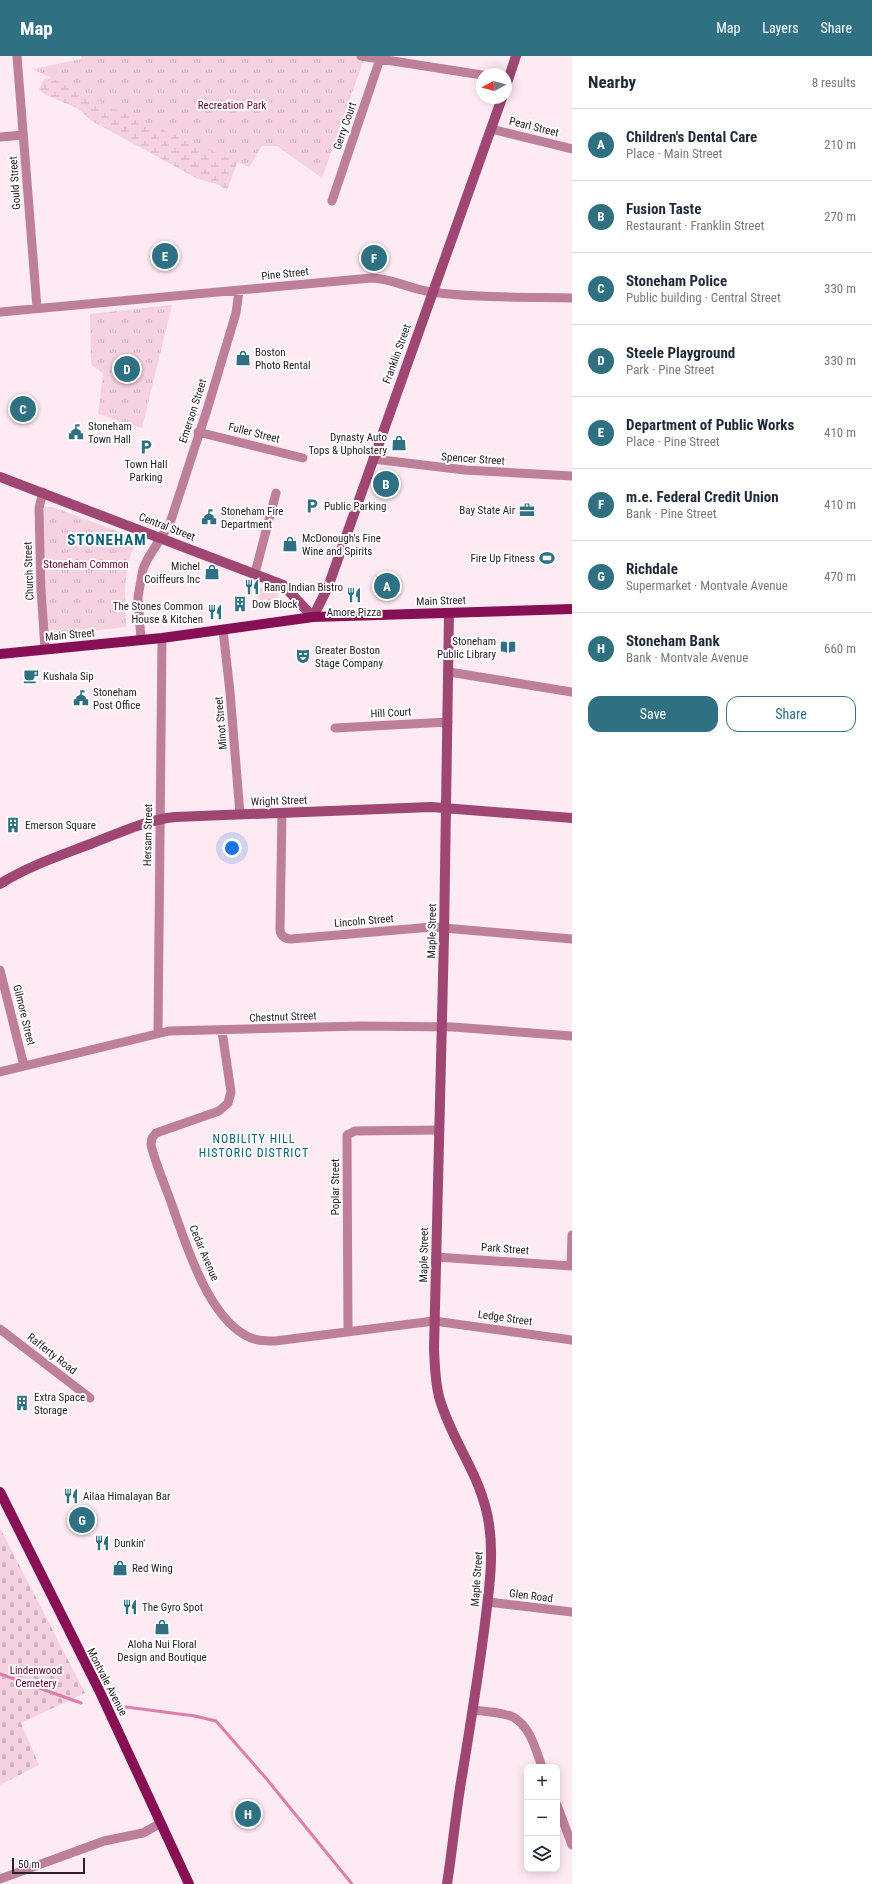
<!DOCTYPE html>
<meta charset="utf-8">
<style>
body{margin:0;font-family:"Roboto Condensed",sans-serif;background:#f2f2f3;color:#1f2937}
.controls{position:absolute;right:12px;bottom:12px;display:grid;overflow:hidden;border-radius:8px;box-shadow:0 2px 10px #0003}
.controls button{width:36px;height:36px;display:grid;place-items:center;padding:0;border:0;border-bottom:1px solid #e0e1e3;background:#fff;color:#1f2937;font:20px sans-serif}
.compass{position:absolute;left:476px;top:12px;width:36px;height:36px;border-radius:50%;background:#fff;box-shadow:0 2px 10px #0003;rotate:263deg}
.scale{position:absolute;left:12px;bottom:10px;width:73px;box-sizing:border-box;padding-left:4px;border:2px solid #2c2025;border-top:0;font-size:11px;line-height:14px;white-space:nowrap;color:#2c2025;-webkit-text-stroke:3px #fefefe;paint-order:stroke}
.you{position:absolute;left:232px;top:792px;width:14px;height:14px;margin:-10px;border:3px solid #fff;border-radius:50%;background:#1a73e8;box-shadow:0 0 0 6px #1a73e833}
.badge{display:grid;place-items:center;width:26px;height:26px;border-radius:50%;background:#2f7183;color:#fff;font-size:13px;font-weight:700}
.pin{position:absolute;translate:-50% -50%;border:2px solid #fff;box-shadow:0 1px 4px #0006}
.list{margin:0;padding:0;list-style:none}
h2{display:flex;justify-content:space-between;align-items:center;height:52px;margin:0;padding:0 16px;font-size:17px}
h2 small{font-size:13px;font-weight:400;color:#747a83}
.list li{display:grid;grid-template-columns:26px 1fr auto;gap:12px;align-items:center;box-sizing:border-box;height:72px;padding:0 16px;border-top:1px solid #e0e1e3}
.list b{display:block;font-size:15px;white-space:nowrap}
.list p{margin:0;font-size:13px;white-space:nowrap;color:#747a83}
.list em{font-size:13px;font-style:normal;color:#747a83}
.actions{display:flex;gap:8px;padding:12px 16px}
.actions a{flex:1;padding:9px 0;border:1px solid #2f7183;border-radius:12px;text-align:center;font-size:14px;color:#2f7183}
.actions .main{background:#2f7183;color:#fff}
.icon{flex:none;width:22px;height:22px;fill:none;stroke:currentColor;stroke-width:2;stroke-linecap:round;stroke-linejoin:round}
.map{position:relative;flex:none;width:572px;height:1828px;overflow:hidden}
header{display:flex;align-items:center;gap:24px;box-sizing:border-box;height:56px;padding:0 20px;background:#2f7183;color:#fff}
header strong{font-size:19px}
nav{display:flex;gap:22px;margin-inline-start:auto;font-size:14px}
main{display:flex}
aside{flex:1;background:#fff}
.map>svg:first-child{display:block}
.wetland{fill:url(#wetland-marsh)}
.cemetery{fill:url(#cemetery-stones)}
.park{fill:url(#park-tufts)}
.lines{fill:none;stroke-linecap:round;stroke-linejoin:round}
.stream{stroke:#de7daa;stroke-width:3}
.street{stroke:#be7f9b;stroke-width:9}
.secondary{stroke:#a04672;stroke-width:10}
.primary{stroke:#871055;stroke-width:10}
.labels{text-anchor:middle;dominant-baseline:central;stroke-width:4;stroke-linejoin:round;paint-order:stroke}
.park-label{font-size:11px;fill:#5d0339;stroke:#fefefe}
.street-label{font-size:11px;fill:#2c2025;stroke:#fefefe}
.poi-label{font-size:11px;fill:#2c2025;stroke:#fefefe;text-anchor:start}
.neighbourhood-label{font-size:12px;letter-spacing:1px;fill:#086175;stroke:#fefefe}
.district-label{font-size:15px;font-weight:bold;letter-spacing:1px;fill:#086175;stroke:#fefefe}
</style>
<header>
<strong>Map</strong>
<nav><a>Map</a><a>Layers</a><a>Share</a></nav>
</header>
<main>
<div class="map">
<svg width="572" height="1828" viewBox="0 0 572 1828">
<defs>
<pattern id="wetland-marsh" width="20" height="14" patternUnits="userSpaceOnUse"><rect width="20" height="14" fill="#f6d1e0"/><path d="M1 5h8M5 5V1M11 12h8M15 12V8" fill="none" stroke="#d3b3c0"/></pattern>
<pattern id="cemetery-stones" width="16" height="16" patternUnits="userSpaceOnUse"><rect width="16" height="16" fill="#f6d1e0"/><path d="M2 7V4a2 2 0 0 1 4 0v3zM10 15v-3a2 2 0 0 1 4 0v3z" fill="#d3b3c0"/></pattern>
<pattern id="park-tufts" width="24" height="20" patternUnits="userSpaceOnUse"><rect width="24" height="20" fill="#f6d1e0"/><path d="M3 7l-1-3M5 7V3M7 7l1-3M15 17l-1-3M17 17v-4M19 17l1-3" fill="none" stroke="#d3b3c0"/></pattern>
</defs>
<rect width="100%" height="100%" fill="#feeaf2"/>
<!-- wetland -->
<path class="wetland" d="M 60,20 L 244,88 L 227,134 L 217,128 L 198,123 L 92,65 L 77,52 L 46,39 L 39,34 L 44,23 Z"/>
<!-- cemetery -->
<path class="cemetery" d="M 0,1472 L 85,1637 L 21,1667 L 39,1709 L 0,1729 Z"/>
<!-- park -->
<path class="park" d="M 81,0 L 365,0 L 322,122 L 277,90 L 262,90 L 249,111 L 112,52 L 33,13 L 81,3 Z
M 172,249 L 142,372 L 98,358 L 103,317 L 91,309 L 90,258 Z
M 44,451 L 53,451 L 138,483 C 122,510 125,541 126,571 L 47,580 Z
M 260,531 L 278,538 L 280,543 C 277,553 266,554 257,554 Z"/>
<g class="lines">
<!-- stream -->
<path class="stream" d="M 0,1618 L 81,1647
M 126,1651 L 195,1660 L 216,1665 L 265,1721 L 352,1828"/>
<!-- street -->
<path class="street" d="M 17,0 L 37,252
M 361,0 L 482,19
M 491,73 L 572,93
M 0,81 L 23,79
M 332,145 L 380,3
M 0,256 L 371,222 C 391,222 410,233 431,236 C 477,242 525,241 572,242
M 198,376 L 303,402
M 373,403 L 465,414 L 572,420
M 43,436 L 39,452 L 41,533 L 45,593
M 255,517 L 276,437
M 223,574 L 230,636 L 240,758
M 141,584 L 138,541 L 143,513 L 147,504 L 170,467 L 207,354 L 236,257 L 239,235
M 449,616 L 572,636
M 335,672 L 448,666
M 282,757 L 280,873 C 280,879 284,883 291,883 L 432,871 L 572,883
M 0,914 L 24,1010
M 222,975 L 231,1036 L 228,1047 L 219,1055 L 156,1077 L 152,1082 L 151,1089 C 156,1109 165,1129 172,1149 C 186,1188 207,1258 245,1279 C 254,1285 265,1285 275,1285 L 434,1265 L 572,1284
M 158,976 L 162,582
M 0,1016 L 169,975 L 361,970 L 453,971 L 572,980
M 436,1201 L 572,1210
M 571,1210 L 572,1179
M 0,1273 L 90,1342
M 348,1276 L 347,1079 L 355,1075 L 439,1074
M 488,1546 L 572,1556
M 474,1654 C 486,1656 502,1656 513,1661 C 530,1670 536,1694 542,1711
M 557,1749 L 572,1789
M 0,1823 L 104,1785 L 143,1777 L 161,1767"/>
<!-- secondary -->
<path class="secondary" d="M 506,30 L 516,0
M 0,421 L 283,529 L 313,561 L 328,531 L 502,42
M 0,828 C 28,810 62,799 93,787 C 119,777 146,764 175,761 L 431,751 L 572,762
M 447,1828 C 453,1790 456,1752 463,1714 C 471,1665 479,1616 485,1567 C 489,1534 494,1501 489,1468 C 482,1420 453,1388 440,1344 C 435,1328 435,1311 434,1293 L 444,880 L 449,557"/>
<!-- primary -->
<path class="primary" d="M 0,598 L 162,582 L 313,561 L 572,553
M 0,1436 L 99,1634 L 189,1828"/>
</g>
<!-- icons -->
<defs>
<g id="shop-bare" transform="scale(1.2)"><path d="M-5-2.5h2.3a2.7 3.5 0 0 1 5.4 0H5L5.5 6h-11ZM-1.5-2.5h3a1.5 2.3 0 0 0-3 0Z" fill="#2f7183" stroke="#fefefe" stroke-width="2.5" paint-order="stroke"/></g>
<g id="civic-bare" transform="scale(1.2)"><path d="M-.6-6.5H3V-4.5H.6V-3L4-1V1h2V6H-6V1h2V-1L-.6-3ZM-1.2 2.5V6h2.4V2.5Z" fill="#2f7183" stroke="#fefefe" stroke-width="2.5" paint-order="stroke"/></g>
<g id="parking-bare" transform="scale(1.2)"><path d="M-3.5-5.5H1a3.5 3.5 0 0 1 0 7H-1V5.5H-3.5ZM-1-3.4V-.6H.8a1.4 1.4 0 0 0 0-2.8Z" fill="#2f7183" stroke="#fefefe" stroke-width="2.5" paint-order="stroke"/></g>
<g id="office-bare" transform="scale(1.2)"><path d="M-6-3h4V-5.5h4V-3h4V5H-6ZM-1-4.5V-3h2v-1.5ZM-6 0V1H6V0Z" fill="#2f7183" stroke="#fefefe" stroke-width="2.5" paint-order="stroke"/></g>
<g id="stadium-bare" transform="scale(1.2)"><path d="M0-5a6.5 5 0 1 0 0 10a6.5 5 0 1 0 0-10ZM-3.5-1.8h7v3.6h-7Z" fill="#2f7183" stroke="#fefefe" stroke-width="2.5" paint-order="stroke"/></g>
<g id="restaurant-bare" transform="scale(1.2)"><path d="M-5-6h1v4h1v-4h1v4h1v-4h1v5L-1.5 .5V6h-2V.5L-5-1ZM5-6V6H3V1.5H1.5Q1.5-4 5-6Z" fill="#2f7183" stroke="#fefefe" stroke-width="2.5" paint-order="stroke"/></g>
<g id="building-bare" transform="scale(1.2)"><path d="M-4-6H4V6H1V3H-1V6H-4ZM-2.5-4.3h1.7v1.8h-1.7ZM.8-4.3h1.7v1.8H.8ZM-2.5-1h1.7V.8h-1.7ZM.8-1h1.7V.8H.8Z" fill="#2f7183" stroke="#fefefe" stroke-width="2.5" paint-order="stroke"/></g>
<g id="library-bare" transform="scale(1.2)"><path d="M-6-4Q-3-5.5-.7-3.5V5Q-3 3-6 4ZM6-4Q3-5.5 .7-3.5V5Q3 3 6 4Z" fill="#2f7183" stroke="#fefefe" stroke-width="2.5" paint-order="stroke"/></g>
<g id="theatre-bare" transform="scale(1.2)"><path d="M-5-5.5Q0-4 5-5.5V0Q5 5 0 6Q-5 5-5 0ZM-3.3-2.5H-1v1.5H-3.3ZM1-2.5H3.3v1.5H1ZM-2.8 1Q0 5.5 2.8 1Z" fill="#2f7183" stroke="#fefefe" stroke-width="2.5" paint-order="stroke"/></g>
<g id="cafe-bare" transform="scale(1.2)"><path d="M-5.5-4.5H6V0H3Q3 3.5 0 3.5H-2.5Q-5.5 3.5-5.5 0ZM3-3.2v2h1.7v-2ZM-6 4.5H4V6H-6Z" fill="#2f7183" stroke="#fefefe" stroke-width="2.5" paint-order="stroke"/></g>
</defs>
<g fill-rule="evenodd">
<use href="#shop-bare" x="243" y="302"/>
<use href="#civic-bare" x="76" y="376"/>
<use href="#shop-bare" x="399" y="387"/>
<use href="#parking-bare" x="146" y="391"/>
<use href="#parking-bare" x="312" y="450"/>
<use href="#office-bare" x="527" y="454"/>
<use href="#civic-bare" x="209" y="461"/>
<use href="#shop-bare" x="290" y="488"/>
<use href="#stadium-bare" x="547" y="502"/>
<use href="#shop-bare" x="212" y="516"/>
<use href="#restaurant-bare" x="252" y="531"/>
<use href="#restaurant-bare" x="354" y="539"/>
<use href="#building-bare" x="240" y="548"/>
<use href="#restaurant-bare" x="215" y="556"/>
<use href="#library-bare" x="508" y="591"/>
<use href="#theatre-bare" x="303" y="600"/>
<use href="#cafe-bare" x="31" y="620"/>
<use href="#civic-bare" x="81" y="642"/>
<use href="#building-bare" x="13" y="769"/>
<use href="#building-bare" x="22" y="1347"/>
<use href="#restaurant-bare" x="71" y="1440"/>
<use href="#restaurant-bare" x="102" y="1487"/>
<use href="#shop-bare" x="120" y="1512"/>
<use href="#restaurant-bare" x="130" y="1551"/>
<use href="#shop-bare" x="162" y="1571"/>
</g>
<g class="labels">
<!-- park labels -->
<g class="park-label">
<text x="232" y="49">Recreation Park</text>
<text x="86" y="508">Stoneham Common</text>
<text x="36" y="1614">Lindenwood<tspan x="36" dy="13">Cemetery</tspan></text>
</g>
<!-- street labels -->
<g class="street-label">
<text transform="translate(345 70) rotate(-71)">Gerry Court</text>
<text transform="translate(534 71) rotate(14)">Pearl Street</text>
<text transform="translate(15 127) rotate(-94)">Gould Street</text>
<text transform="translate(285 218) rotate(-6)">Pine Street</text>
<text transform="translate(397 298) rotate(-70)">Franklin Street</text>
<text transform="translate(193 355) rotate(-72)">Emerson Street</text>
<text transform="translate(254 377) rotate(14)">Fuller Street</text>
<text transform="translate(473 403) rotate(4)">Spencer Street</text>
<text transform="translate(167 471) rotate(21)">Central Street</text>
<text transform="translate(29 515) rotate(-92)">Church Street</text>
<text transform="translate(441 545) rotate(-2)">Main Street</text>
<text transform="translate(70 579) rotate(-5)">Main Street</text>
<text transform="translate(391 657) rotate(-3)">Hill Court</text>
<text transform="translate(221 667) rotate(-95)">Minot Street</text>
<text transform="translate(279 745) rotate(-2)">Wright Street</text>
<text transform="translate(148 779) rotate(-89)">Hersam Street</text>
<text transform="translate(364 865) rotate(-5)">Lincoln Street</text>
<text transform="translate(432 875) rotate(-89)">Maple Street</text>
<text transform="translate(24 959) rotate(76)">Gilmore Street</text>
<text transform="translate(283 961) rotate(-2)">Chestnut Street</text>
<text transform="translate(335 1131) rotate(-90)">Poplar Street</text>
<text transform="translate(505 1193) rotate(4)">Park Street</text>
<text transform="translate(204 1197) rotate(67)">Cedar Avenue</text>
<text transform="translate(424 1199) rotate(-89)">Maple Street</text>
<text transform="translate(505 1262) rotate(8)">Ledge Street</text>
<text transform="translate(52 1298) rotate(38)">Rafferty Road</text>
<text transform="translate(477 1523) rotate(-86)">Maple Street</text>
<text transform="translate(531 1540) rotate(7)">Glen Road</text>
<text transform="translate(107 1626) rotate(63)">Montvale Avenue</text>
</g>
<!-- poi labels -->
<g class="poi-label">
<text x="255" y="296">Boston<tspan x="255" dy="13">Photo Rental</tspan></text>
<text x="88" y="370">Stoneham<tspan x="88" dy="13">Town Hall</tspan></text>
<text x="387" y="381" text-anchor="end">Dynasty Auto<tspan x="387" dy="13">Tops &amp; Upholstery</tspan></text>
<text x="146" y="408" text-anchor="middle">Town Hall<tspan x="146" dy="13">Parking</tspan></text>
<text x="324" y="450">Public Parking</text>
<text x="515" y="454" text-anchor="end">Bay State Air</text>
<text x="221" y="455">Stoneham Fire<tspan x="221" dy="13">Department</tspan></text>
<text x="302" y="482">McDonough's Fine<tspan x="302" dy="13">Wine and Spirits</tspan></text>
<text x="535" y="502" text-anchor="end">Fire Up Fitness</text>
<text x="200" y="510" text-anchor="end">Michel<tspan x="200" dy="13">Coiffeurs Inc</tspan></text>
<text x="264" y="531">Rang Indian Bistro</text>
<text x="252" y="548">Dow Block</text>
<text x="203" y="550" text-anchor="end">The Stones Common<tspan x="203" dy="13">House &amp; Kitchen</tspan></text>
<text x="354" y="556" text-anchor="middle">Amore Pizza</text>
<text x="496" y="585" text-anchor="end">Stoneham<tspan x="496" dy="13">Public Library</tspan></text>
<text x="315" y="594">Greater Boston<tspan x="315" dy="13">Stage Company</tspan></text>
<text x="43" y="620">Kushala Sip</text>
<text x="93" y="636">Stoneham<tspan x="93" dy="13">Post Office</tspan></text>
<text x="25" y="769">Emerson Square</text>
<text x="34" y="1341">Extra Space<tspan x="34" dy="13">Storage</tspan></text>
<text x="83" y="1440">Ailaa Himalayan Bar</text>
<text x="114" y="1487">Dunkin'</text>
<text x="132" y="1512">Red Wing</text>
<text x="142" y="1551">The Gyro Spot</text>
<text x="162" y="1588" text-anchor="middle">Aloha Nui Floral<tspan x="162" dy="13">Design and Boutique</tspan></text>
</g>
<!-- neighbourhood labels -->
<g class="neighbourhood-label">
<text x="254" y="1083">NOBILITY HILL<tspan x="254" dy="14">HISTORIC DISTRICT</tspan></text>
</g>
<!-- district labels -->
<g class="district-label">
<text x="107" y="484">STONEHAM</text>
</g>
</g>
</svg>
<div class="controls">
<button>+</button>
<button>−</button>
<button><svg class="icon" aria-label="layers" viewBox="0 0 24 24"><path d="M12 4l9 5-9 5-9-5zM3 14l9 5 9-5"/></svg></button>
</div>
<svg class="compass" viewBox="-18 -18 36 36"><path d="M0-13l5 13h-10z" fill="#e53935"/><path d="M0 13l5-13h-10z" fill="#747a83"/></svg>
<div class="scale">50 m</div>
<div class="you"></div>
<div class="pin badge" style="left:387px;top:530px">A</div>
<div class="pin badge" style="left:386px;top:428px">B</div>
<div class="pin badge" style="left:23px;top:353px">C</div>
<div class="pin badge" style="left:127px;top:313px">D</div>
<div class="pin badge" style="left:165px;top:200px">E</div>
<div class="pin badge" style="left:374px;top:202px">F</div>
<div class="pin badge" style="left:82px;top:1464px">G</div>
<div class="pin badge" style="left:248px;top:1758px">H</div>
</div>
<aside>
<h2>Nearby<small>8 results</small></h2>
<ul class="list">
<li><span class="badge">A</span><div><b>Children's Dental Care</b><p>Place · Main Street</p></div><em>210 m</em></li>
<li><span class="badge">B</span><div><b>Fusion Taste</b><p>Restaurant · Franklin Street</p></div><em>270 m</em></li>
<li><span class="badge">C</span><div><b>Stoneham Police</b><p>Public building · Central Street</p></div><em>330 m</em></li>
<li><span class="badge">D</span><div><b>Steele Playground</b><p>Park · Pine Street</p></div><em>330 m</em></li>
<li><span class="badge">E</span><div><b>Department of Public Works</b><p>Place · Pine Street</p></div><em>410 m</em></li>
<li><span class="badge">F</span><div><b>m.e. Federal Credit Union</b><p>Bank · Pine Street</p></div><em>410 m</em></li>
<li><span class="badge">G</span><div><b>Richdale</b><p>Supermarket · Montvale Avenue</p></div><em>470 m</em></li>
<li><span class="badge">H</span><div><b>Stoneham Bank</b><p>Bank · Montvale Avenue</p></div><em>660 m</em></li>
</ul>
<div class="actions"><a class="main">Save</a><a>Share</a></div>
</aside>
</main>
